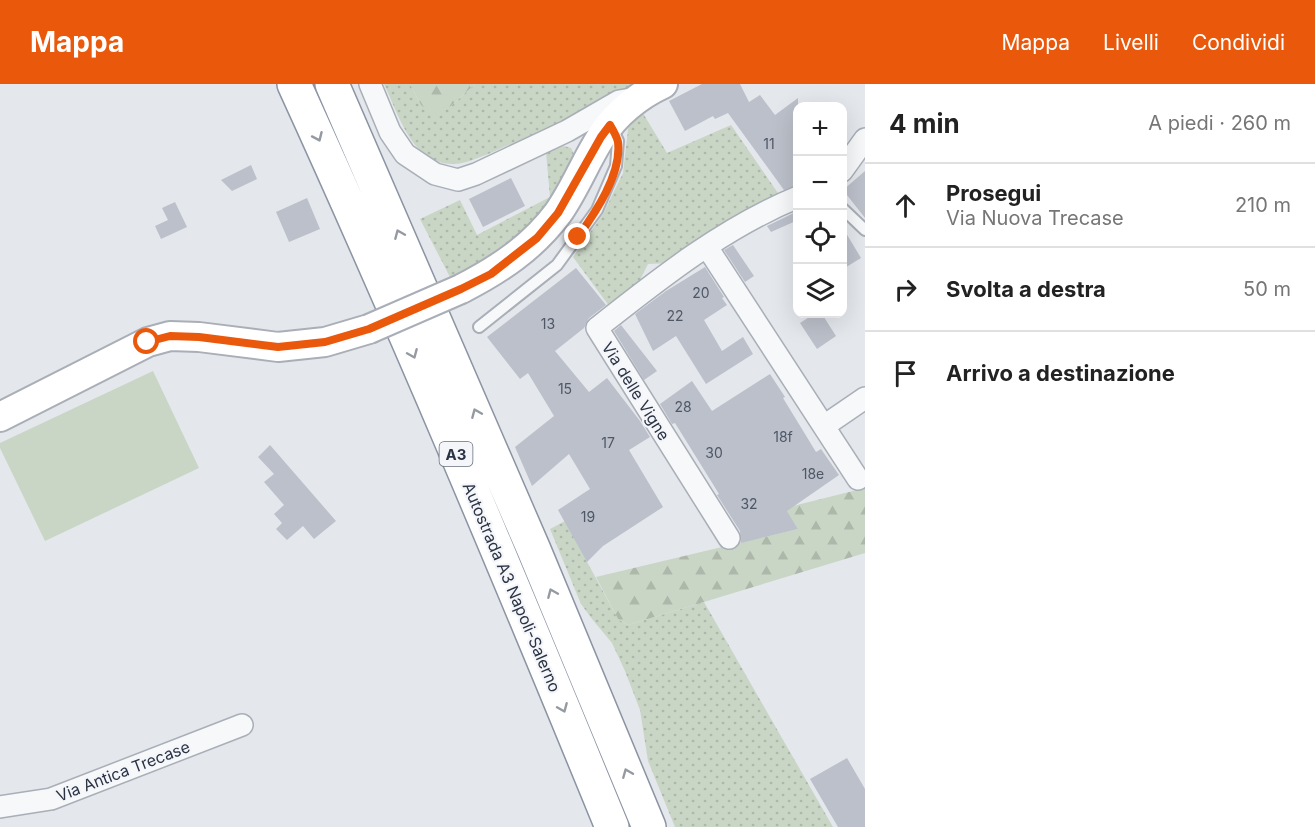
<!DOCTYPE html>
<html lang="it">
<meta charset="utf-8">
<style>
body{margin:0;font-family:Inter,sans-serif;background:#f6f6f6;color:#222}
.controls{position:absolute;right:18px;top:18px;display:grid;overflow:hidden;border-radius:12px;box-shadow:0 6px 24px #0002}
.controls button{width:54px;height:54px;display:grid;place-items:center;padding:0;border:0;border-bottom:2px solid #e0e0e0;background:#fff;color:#222;font:30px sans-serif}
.stop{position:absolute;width:18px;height:18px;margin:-14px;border:4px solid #ea580c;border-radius:50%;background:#fff}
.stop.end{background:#ea580c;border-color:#fff;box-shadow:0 2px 6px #0008}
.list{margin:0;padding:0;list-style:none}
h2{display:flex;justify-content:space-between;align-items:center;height:78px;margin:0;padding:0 24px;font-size:26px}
h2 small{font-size:20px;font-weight:400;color:#767676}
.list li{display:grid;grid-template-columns:39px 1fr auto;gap:18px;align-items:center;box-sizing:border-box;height:84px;padding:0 24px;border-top:2px solid #e0e0e0}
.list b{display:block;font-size:22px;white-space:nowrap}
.list p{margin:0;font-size:20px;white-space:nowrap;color:#767676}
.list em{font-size:20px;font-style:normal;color:#767676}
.icon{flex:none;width:33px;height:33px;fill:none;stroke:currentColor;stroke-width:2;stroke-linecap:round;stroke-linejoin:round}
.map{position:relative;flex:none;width:865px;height:743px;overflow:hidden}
header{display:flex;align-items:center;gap:36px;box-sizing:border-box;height:84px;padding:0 30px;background:#ea580c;color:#fff}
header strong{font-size:28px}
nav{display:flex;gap:33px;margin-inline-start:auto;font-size:21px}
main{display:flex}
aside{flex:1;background:#fff}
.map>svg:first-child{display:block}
.grass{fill:url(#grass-dots)}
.forest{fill:url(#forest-firs)}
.pitch{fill:#c9d6c5}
.building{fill:#bbc0ca}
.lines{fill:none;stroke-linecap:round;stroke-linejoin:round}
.lane-casing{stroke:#a9aeb7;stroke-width:14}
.street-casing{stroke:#a9aeb7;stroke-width:24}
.secondary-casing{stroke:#a9aeb7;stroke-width:32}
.highway-casing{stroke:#8b94a3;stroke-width:36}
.lane{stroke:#f7f8fa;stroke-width:10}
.street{stroke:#f7f8fa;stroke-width:21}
.secondary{stroke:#fff;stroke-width:28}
.highway{stroke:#fff;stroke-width:33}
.secondary-bridge-casing{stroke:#a9aeb7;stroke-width:32;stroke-linecap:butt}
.secondary-bridge{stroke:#fff;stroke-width:28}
.oneway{stroke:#959aa2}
.route{stroke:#ea580c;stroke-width:8}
.labels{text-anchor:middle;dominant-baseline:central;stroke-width:4.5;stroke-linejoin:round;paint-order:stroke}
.number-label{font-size:14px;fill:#4f5766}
.shield{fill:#f4f6f9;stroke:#676e7b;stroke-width:1.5}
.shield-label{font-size:15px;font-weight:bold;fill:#2b3445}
.street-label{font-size:16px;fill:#2b3445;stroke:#f4f6f9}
</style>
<header>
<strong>Mappa</strong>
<nav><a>Mappa</a><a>Livelli</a><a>Condividi</a></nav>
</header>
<main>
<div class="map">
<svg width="865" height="743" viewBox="0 0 865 743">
<defs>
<pattern id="grass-dots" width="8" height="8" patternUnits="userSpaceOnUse" patternTransform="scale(1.5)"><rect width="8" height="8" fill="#c9d6c5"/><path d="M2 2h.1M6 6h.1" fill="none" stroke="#adb8ab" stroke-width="1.8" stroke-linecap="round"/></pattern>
<pattern id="forest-firs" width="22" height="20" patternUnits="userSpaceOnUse" patternTransform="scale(1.5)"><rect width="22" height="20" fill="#c9d6c5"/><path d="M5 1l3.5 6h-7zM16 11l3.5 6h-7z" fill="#adb8ab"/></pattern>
</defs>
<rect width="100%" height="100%" fill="#e4e7ec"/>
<!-- grass -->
<path class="grass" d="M 384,0 L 410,0 L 421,21 L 452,21 L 475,0 L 632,0 L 626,9 L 486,71 C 476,74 465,80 454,80 C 412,81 399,31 384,0 Z
M 641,26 L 667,69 L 731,41 L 780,112 L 672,179 L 648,180 L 635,206 L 612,226 L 573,173 L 603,130 L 623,89 L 629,37 Z
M 564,62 L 571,64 L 575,72 L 544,128 L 511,160 L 481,179 L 450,193 L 420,135 L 460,116 L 477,151 L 550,113 L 546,68 Z
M 565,437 L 618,535 L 628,541 L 704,518 L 833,743 L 675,743 L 648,677 L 640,626 L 625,587 L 612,559 L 592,535 L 581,520 L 550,445 Z"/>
<!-- forest -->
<path class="forest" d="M 410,0 L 475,0 L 452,21 L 436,32 L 421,21 Z
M 865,404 L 865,469 L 628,541 L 618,535 L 596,493 L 798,445 L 785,424 Z"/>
<!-- pitch -->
<path class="pitch" d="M 153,287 L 199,384 L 45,457 L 0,364 L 0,359 Z"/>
<!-- building -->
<path class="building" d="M 702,0 L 740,0 L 749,18 L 760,11 L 775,31 L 798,14 L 798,101 L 784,106 L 728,29 L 715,35 L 713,32 L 685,47 L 669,17 Z
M 251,81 L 257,95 L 232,107 L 221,96 Z
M 865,87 L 865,134 L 843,106 Z
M 511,94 L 525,122 L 483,143 L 469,115 Z
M 307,114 L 320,145 L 289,158 L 276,128 Z
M 175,118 L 187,143 L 161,155 L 155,142 L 168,136 L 162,124 Z
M 798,127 L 798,136 L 771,148 L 767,142 Z
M 843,144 L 861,174 L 843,185 Z
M 733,161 L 754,192 L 745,198 L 724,166 Z
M 705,183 L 724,213 L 722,214 L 727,221 L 704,236 L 722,267 L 743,253 L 753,270 L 706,300 L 676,252 L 653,267 L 635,230 L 666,207 Z
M 576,184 L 606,221 L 589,234 L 584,244 L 555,267 L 589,308 L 607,294 L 640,337 L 650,353 L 629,366 L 663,423 L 603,462 L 587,478 L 558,426 L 590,405 L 569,370 L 532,402 L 515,363 L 554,332 L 528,289 L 520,295 L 487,253 Z
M 814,230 L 822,230 L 836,252 L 817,265 L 800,239 Z
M 621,241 L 657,287 L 644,296 L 614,247 Z
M 770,290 L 785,313 L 783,314 L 816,368 L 821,365 L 839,391 L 787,427 L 798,445 L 741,459 L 740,447 L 717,411 L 719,410 L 675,339 L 672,340 L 660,320 L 692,297 L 712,327 Z
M 270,361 L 336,437 L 314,455 L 303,442 L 287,456 L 276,445 L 282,439 L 274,430 L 284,421 L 264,398 L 274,390 L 258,373 Z
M 847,674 L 865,705 L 865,743 L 838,743 L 810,695 Z"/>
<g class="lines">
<!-- lane casing -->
<g class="lane-casing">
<path id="lane" d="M 842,124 L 865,146
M 479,243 L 557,181 L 597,126 L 616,82 L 618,57 L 612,44"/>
</g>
<!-- street casing -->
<g class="street-casing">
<path id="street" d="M 370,0 L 390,48 L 405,70 L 435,90 L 458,96 L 476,90 L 567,47 L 619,17 L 631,15
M 842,87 L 865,55
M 707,163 L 858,395
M 824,342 L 865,314
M 729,454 L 597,244 C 659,195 723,144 798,113
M 0,723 L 51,715 L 242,641"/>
</g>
<!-- secondary casing -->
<g class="secondary-casing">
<path id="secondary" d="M 461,205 C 498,186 532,164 558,129 C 575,105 585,78 601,53 C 615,30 639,11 663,0
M 0,333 L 148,258 L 170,252 L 199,253 L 278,263 L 325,258 L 369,245"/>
</g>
<!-- highway casing -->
<g class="highway-casing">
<path id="highway" d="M 294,0 C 406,245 510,494 612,743
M 332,0 L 534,466 L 649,743"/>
</g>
<!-- lane -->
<use href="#lane" class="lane"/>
<!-- street -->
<use href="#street" class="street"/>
<!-- secondary -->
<use href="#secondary" class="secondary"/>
<!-- highway -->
<use href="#highway" class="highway"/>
<!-- secondary-bridge casing -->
<g class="secondary-bridge-casing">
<path id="secondary-bridge" d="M 369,245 L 461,205"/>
</g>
<!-- secondary-bridge -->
<use href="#secondary-bridge" class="secondary-bridge"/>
</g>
<!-- one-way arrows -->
<defs><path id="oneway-chevron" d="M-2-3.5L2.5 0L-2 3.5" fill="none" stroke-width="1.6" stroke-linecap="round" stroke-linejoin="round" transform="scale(1.5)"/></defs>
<g class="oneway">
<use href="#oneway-chevron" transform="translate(318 53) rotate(66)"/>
<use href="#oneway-chevron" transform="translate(399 150) rotate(-113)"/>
<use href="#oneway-chevron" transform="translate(413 270) rotate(67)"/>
<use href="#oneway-chevron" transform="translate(476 329) rotate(-113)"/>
<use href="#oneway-chevron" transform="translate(552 509) rotate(-113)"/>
<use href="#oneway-chevron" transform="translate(563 624) rotate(67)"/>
<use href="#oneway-chevron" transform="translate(627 689) rotate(-112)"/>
</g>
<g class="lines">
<!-- route -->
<path class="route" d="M 147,258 L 170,252 L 199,253 L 278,263 L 325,258 L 369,245 L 461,205 L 491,190 L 537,154 L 558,129 L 601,53 L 610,41 C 613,46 617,53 618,58 C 622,90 595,129 578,153"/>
</g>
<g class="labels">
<!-- number labels -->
<g class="number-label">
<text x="769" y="59">11</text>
<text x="701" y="208">20</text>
<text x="675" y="231">22</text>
<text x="548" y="239">13</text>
<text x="565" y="304">15</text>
<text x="683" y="322">28</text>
<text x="783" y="352">18f</text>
<text x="608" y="358">17</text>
<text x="714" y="368">30</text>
<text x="813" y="389">18e</text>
<text x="749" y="419">32</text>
<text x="588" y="432">19</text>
</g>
<!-- shield labels -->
<rect class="shield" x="439.5" y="358" width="33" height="24" rx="4.5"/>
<g class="shield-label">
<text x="456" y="370">A3</text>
</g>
<!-- street labels -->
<g class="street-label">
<text transform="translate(636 307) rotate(58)">Via delle Vigne</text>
<text transform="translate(512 503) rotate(67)">Autostrada A3 Napoli-Salerno</text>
<text transform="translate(123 687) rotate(-21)">Via Antica Trecase</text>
</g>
</g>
</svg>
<div class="controls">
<button>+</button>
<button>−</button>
<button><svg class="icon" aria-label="locate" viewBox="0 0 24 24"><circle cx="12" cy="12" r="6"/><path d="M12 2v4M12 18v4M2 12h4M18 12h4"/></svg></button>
<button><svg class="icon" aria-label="layers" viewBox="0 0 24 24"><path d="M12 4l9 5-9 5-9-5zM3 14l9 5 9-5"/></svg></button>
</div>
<div class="stop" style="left:147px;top:258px"></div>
<div class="stop end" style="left:578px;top:153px"></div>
</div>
<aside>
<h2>4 min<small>A piedi · 260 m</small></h2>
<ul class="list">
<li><svg class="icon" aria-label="ahead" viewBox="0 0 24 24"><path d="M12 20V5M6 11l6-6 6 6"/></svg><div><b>Prosegui</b><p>Via Nuova Trecase</p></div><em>210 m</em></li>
<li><svg class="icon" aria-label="right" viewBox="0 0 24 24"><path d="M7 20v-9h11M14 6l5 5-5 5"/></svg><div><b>Svolta a destra</b></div><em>50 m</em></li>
<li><svg class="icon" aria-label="arrive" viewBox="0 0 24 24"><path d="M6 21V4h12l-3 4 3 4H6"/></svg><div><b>Arrivo a destinazione</b></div></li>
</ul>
</aside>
</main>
